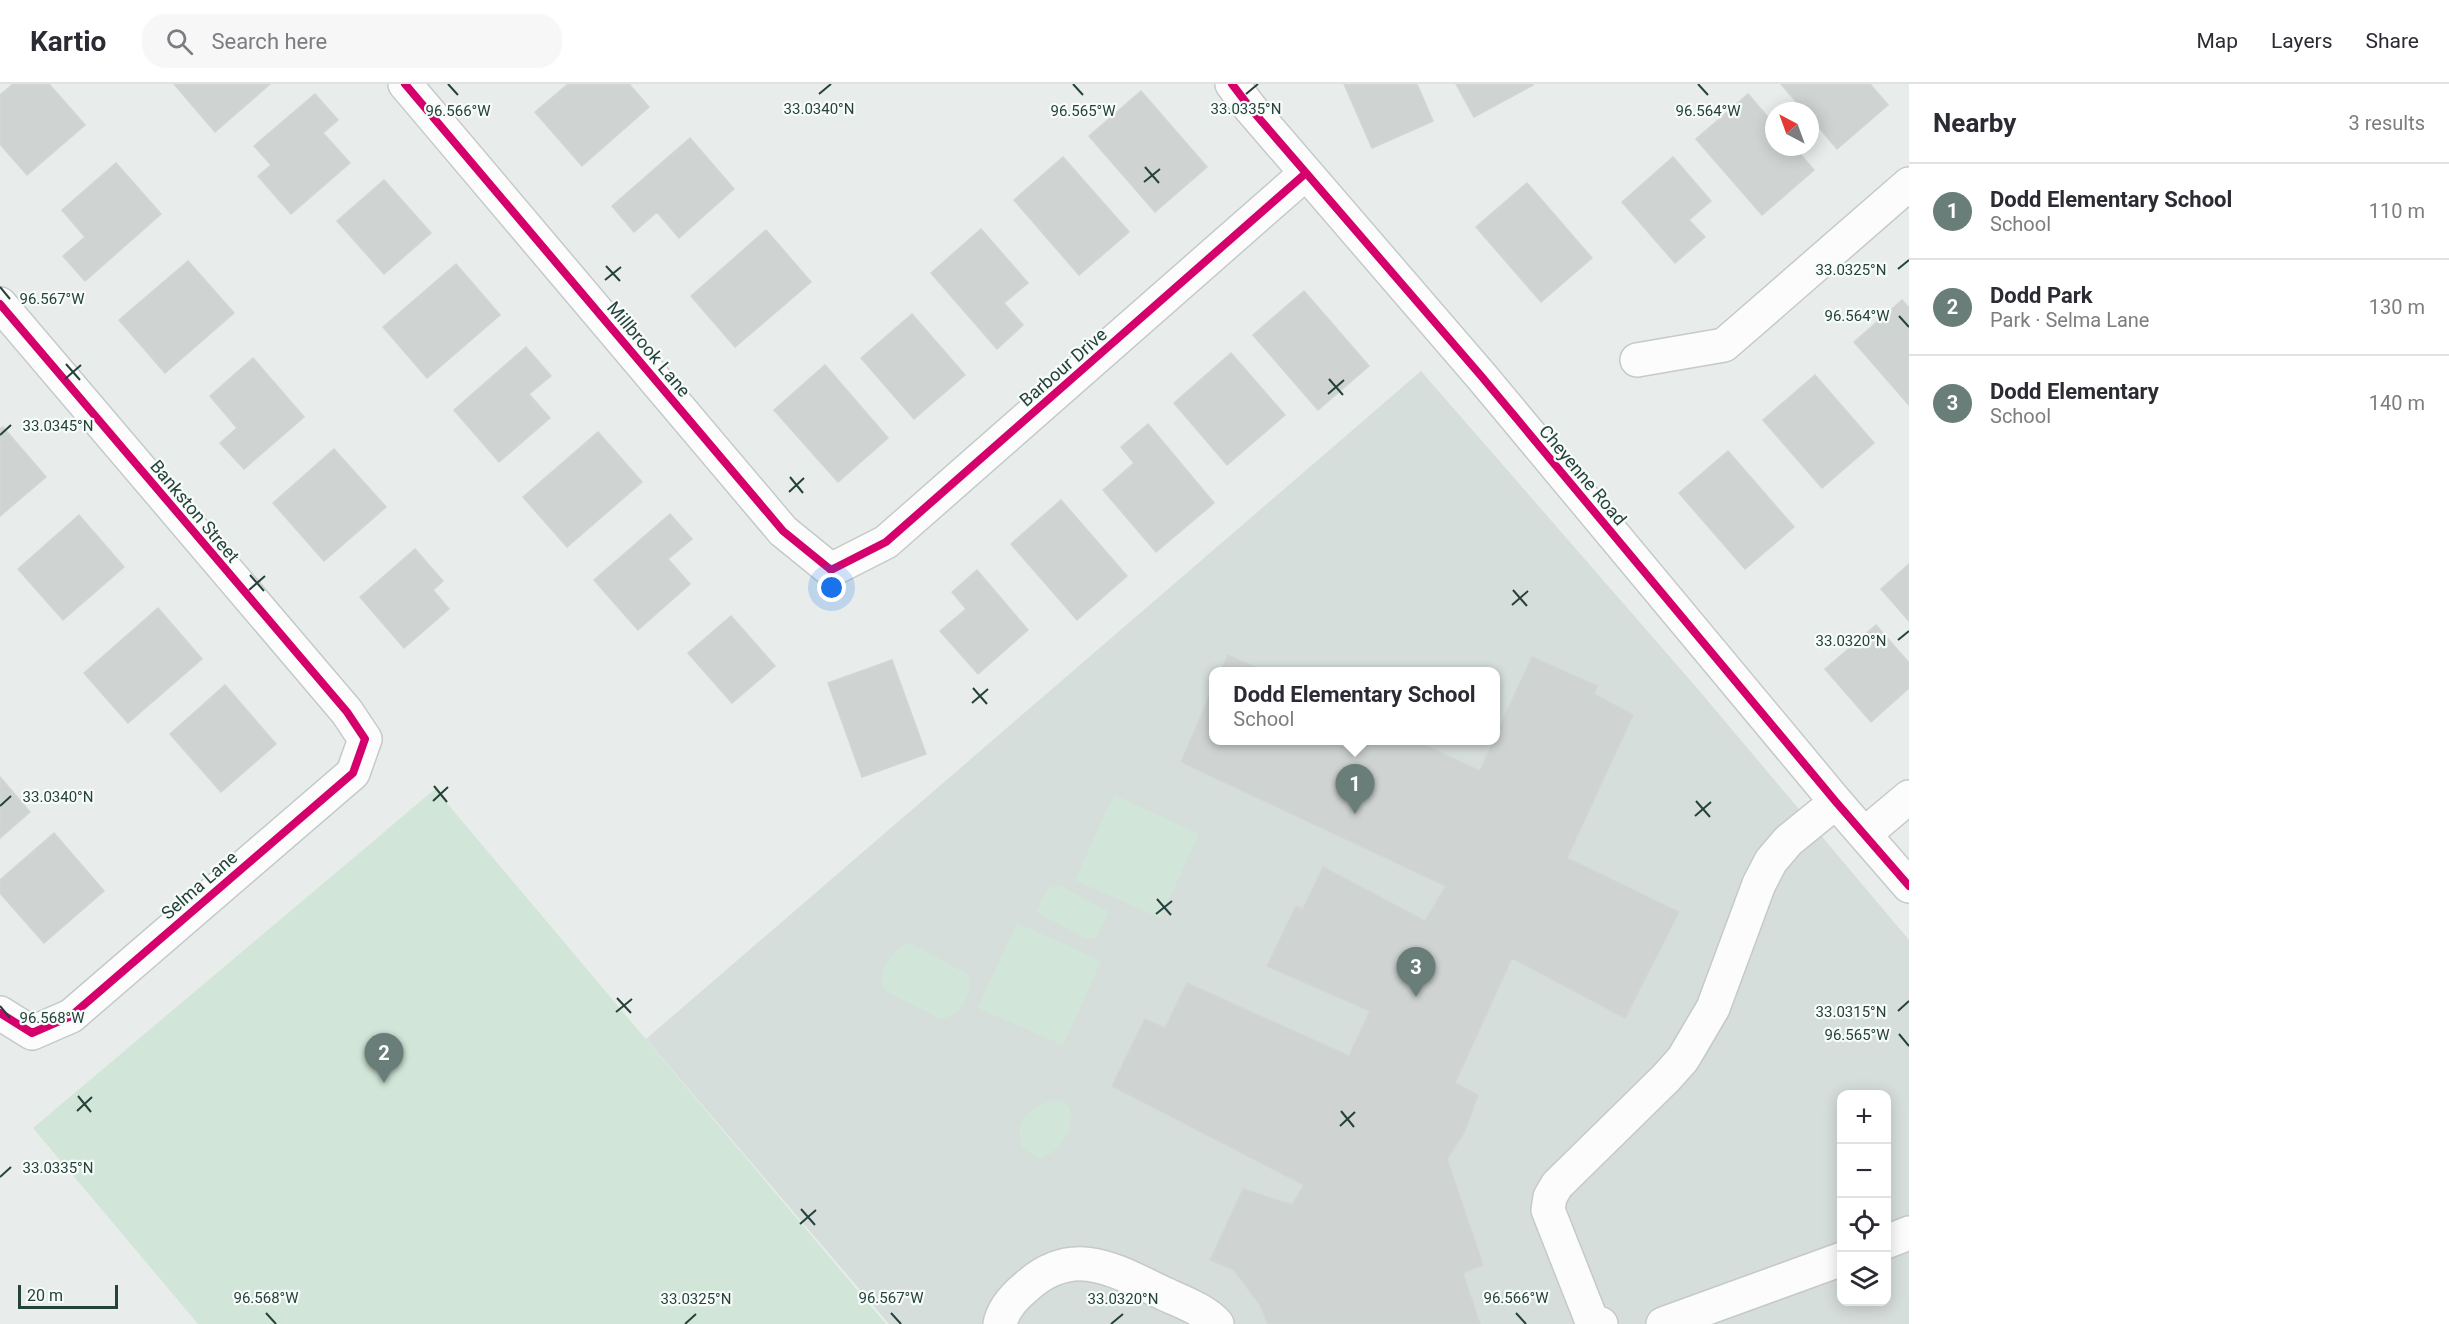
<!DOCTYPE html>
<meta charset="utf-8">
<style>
body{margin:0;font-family:Roboto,sans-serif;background:#f7f7f7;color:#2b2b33}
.controls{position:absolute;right:18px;bottom:18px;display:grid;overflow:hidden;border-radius:12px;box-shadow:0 3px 15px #0003}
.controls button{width:54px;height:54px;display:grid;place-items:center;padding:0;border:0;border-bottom:2px solid #e1e1e2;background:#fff;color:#2b2b33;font:30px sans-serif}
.compass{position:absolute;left:1765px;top:18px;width:54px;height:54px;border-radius:50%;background:#fff;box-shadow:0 3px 15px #0003;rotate:319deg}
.scale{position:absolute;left:18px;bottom:15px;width:100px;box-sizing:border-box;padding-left:6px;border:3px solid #24423a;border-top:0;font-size:16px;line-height:21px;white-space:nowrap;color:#24423a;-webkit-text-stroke:4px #f7fbf9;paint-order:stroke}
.you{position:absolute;left:832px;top:504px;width:21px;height:21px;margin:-15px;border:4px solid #fff;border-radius:50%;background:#1a73e8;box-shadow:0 0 0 9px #1a73e833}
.badge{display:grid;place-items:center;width:39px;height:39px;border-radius:50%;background:#697e78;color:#fff;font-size:20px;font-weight:700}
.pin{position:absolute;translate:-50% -50px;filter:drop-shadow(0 2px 3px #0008)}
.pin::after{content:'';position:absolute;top:32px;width:21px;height:18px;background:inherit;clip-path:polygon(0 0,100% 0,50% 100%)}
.popup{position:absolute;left:1209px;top:583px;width:291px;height:78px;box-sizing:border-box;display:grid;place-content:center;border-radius:12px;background:#fff;filter:drop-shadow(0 2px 4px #0005);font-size:20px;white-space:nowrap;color:#7c7c81}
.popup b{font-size:22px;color:#2b2b33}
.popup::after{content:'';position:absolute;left:50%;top:100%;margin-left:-12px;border:12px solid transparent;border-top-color:#fff}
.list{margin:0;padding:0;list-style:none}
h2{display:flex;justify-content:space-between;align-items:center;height:78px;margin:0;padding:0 24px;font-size:26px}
h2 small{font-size:20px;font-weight:400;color:#7c7c81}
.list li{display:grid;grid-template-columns:39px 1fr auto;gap:18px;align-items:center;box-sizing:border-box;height:96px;padding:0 24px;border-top:2px solid #e1e1e2}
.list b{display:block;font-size:22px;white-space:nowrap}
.list p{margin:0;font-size:20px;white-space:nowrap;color:#7c7c81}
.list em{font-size:20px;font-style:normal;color:#7c7c81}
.icon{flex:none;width:33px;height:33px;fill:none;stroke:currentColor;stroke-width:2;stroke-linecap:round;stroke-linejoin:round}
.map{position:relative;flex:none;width:1909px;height:1240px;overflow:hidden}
header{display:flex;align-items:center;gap:36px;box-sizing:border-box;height:84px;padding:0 30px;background:#fff;border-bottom:2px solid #e1e1e2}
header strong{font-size:28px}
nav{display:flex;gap:33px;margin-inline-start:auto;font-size:21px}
.search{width:420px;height:54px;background:#f7f7f7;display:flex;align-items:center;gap:15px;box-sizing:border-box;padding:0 21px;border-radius:24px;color:#7c7c81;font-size:22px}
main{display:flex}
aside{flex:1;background:#fff}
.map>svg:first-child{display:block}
.built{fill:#d6dedb;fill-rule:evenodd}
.green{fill:#d1e6d8}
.building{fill:#cfd4d2;stroke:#d1d6d4;stroke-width:1.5}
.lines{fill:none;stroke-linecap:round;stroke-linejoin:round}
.minor-casing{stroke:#c5cac8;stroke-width:36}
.minor{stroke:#fcfcfc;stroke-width:33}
.cycleway-casing{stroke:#f7fbf9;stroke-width:11}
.cycleway{stroke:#d6006c;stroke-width:8}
.ticks{fill:none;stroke:#24423a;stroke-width:2}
.labels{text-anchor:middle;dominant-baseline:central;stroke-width:4.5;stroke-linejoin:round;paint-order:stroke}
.street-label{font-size:18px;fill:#24423a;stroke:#f7fbf9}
.ticks-label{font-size:15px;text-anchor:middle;fill:#24423a;stroke:#f7fbf9;stroke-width:4.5;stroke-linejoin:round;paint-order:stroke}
</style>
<header>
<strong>Kartio</strong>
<div class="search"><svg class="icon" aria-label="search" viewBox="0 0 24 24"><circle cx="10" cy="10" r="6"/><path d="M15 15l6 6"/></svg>Search here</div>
<nav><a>Map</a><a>Layers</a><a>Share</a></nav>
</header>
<main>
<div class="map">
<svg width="1909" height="1240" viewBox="0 0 1909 1240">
<rect width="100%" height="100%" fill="#e8edeb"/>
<!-- built -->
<path class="built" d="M 1421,287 L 1697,604 L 1909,856 L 1909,1240 L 889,1240 L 646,955 ZM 1214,588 L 1496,588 L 1496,656 L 1214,656 ZM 1842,1010 L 1886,1010 L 1886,1218 L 1842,1218 Z"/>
<!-- green -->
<path class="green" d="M 435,705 L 886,1240 L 198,1240 L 33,1044 Z
M 1114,711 L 1199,750 L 1160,834 L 1075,796 Z
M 1060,802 L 1109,828 L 1096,854 L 1085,854 L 1036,828 L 1048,804 Z
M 1017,839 L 1101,877 L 1063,961 L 978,924 Z
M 906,860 L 913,861 L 967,890 C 975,908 960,932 941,935 L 887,908 C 873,892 890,868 906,860 Z
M 1056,1016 L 1063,1017 L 1069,1023 C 1076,1045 1060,1070 1038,1074 L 1023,1064 C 1012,1039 1032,1019 1056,1016 Z"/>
<!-- building -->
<path class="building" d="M 13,0 L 49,0 L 85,41 L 27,91 L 0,60 L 0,11 Z
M 174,0 L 270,0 L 215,48 Z
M 568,0 L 629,0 L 649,23 L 582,82 L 535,28 Z
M 1344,0 L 1417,0 L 1433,37 L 1372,64 Z
M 1456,0 L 1533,0 L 1533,1 L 1474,33 Z
M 1781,0 L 1870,0 L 1888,21 L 1837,65 L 1810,33 L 1810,27 L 1804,27 Z
M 1141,7 L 1207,83 L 1155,128 L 1089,52 Z
M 315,10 L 338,36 L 323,49 L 350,79 L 291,130 L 258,92 L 271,81 L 254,62 Z
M 1748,10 L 1774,40 L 1774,63 L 1794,63 L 1814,86 L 1762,131 L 1696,55 Z
M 690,54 L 734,105 L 679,154 L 657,128 L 634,148 L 612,122 Z
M 1063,73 L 1129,148 L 1079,191 L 1014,116 Z
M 1673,73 L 1711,117 L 1689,136 L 1705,153 L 1675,179 L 1622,118 Z
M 116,79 L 161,130 L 85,197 L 63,172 L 85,153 L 62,126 Z
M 384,96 L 431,149 L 384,190 L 337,137 Z
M 1527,99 L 1592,174 L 1541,218 L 1476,143 Z
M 981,145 L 1028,199 L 1004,219 L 1023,241 L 997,265 L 931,189 Z
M 766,146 L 811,198 L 735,263 L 691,212 Z
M 188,177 L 234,229 L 165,289 L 119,236 Z
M 456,180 L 500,231 L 427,294 L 383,243 Z
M 1304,207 L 1369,282 L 1318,326 L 1253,251 Z
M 1902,216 L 1909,224 L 1909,321 L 1854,258 Z
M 912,230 L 965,291 L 914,335 L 861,274 Z
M 526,263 L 551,292 L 529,310 L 550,334 L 499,378 L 454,326 Z
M 1231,269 L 1285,331 L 1227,381 L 1174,319 Z
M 253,274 L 304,333 L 244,385 L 220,359 L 237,344 L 210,312 Z
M 825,281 L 888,354 L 838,398 L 774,326 Z
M 1815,291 L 1874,359 L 1822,404 L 1763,336 Z
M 1148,340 L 1214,419 L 1156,468 L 1103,406 L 1134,379 L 1121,363 Z
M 3,343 L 46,393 L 0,432 L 0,345 Z
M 598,348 L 642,398 L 567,463 L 523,413 Z
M 334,365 L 386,423 L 324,477 L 273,419 Z
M 1728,367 L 1794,443 L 1745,485 L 1679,409 Z
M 1061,416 L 1127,492 L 1077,536 L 1011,460 Z
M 670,430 L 692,455 L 668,475 L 690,500 L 638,546 L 594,496 Z
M 79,431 L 124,483 L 63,536 L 18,485 Z
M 415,465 L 443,497 L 433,506 L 449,525 L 404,564 L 360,513 Z
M 1909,480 L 1909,537 L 1881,505 Z
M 977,486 L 1028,546 L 978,590 L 940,547 L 966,525 L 952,508 Z
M 158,524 L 202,575 L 128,639 L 84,589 Z
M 731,532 L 775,582 L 732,619 L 688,569 Z
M 1876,541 L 1909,579 L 1909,604 L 1871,638 L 1825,585 Z
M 1228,571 L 1265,588 L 1220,588 Z
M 1532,573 L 1597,602 L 1594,610 L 1633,631 L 1567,774 L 1679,828 L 1625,934 L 1512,874 L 1455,999 L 1478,1011 L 1464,1049 L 1447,1075 L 1483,1181 L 1463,1189 L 1480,1240 L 1268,1240 L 1260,1221 L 1234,1186 L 1210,1176 L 1243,1105 L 1292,1121 L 1304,1101 L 1112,1002 L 1145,935 L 1165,944 L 1187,899 L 1349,972 L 1370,927 L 1267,882 L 1296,822 L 1303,825 L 1323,783 L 1425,837 L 1446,802 L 1181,678 L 1214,602 L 1214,656 L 1414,656 L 1480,687 L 1494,656 L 1496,656 L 1496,651 Z
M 892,576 L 926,670 L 862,693 L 828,599 Z
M 225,601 L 276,660 L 221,708 L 170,650 Z
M 0,693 L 30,728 L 0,754 Z
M 54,749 L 104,807 L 44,859 L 0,809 L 0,796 Z"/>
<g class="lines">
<!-- minor casing -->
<g class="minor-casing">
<path id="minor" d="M 405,0 L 783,447 L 831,486 L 886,458 L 1306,89
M 1232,0 L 1251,25 L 1482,293 L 1836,718 L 1909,802
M 0,220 L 347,628 L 365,655 L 353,689 L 71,932 L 32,949 L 0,929
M 1637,276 L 1724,261 L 1909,100
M 1865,750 L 1909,713
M 1886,1158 L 1909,1149
M 1000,1240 C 1003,1225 1015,1212 1026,1203 C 1074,1159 1116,1187 1165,1210 C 1182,1218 1205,1226 1217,1240
M 1601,1240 L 1591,1235 L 1548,1126 L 1550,1113 L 1557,1101 L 1666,994 L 1683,975 L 1713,924 L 1759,800 L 1771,777 L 1788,757 L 1836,718
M 1663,1240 L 1842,1175"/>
</g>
<!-- minor -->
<use href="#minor" class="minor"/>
<!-- cycleway casing -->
<g class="cycleway-casing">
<path id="cycleway" d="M 405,0 L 783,447 L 831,486 L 886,458 L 1306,89
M 1232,0 L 1251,25 L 1482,293 L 1836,718 L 1909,802
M 0,220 L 347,628 L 365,655 L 353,689 L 71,932 L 32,949 L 0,929"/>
</g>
<!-- cycleway -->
<use href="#cycleway" class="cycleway"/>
</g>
<!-- ticks -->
<path class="ticks" d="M 448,0 L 458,11M 1073,0 L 1083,11M 1698,0 L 1708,11M 819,10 L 831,0M 1246,10 L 1258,0M 1145,83 L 1159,99M 1144,98 L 1160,85M 606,182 L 620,197M 1898,185 L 1909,176M 605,196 L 621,183M 0,203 L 10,215M 1899,232 L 1909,243M 66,280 L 80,296M 65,295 L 81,281M 1329,295 L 1343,311M 1328,310 L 1344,296M 0,351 L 11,341M 790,393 L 803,409M 789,408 L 804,394M 250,491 L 264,507M 249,506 L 265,492M 1513,506 L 1527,522M 1512,521 L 1528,507M 1898,556 L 1909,547M 973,604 L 987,620M 972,619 L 988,605M 434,702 L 447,718M 433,717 L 448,703M 1696,717 L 1710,733M 0,722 L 11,712M 1695,732 L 1711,718M 1157,815 L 1171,831M 1156,830 L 1172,817M 617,914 L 631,929M 0,922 L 10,934M 1898,927 L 1909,917M 616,928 L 632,915M 1899,950 L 1909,962M 78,1012 L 91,1028M 77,1027 L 92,1013M 1341,1027 L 1354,1043M 1340,1042 L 1355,1028M 0,1093 L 11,1083M 801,1125 L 815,1141M 800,1140 L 816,1126M 266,1229 L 276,1240M 891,1229 L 901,1240M 1516,1229 L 1526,1240M 685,1240 L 696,1230M 1111,1240 L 1123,1230"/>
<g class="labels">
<!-- street labels -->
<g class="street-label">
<text transform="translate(649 265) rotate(50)">Millbrook Lane</text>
<text transform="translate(1063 283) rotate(-41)">Barbour Drive</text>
<text transform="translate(1583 391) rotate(50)">Cheyenne Road</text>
<text transform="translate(195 427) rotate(50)">Bankston Street</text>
<text transform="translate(199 801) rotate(-41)">Selma Lane</text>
</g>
</g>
<g class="ticks-label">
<text x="819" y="30">33.0340°N</text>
<text x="1246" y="30">33.0335°N</text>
<text x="1708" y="32">96.564°W</text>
<text x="458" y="32">96.566°W</text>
<text x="1083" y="32">96.565°W</text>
<text x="1851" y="191">33.0325°N</text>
<text x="52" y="220">96.567°W</text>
<text x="1857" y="237">96.564°W</text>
<text x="58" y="347">33.0345°N</text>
<text x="1851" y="562">33.0320°N</text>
<text x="58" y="718">33.0340°N</text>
<text x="1851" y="933">33.0315°N</text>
<text x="52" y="939">96.568°W</text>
<text x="1857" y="956">96.565°W</text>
<text x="58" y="1089">33.0335°N</text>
<text x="266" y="1219">96.568°W</text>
<text x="891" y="1219">96.567°W</text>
<text x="1516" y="1219">96.566°W</text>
<text x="696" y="1220">33.0325°N</text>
<text x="1123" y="1220">33.0320°N</text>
</g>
</svg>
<div class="controls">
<button>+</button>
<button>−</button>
<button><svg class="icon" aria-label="locate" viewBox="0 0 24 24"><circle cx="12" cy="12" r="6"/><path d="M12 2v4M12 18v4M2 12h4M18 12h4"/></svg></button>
<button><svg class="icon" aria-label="layers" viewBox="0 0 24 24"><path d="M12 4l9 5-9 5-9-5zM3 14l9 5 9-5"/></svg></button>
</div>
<svg class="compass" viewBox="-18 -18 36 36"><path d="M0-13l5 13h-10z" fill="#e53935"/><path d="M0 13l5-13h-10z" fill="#7c7c81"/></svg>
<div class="scale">20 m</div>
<div class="you"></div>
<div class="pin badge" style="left:1355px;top:730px">1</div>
<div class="popup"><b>Dodd Elementary School</b>School</div>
<div class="pin badge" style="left:384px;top:999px">2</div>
<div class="pin badge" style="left:1416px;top:913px">3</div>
</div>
<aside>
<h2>Nearby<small>3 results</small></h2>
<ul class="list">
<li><span class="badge">1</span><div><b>Dodd Elementary School</b><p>School</p></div><em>110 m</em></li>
<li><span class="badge">2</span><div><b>Dodd Park</b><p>Park · Selma Lane</p></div><em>130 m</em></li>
<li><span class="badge">3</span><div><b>Dodd Elementary</b><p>School</p></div><em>140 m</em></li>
</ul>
</aside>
</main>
